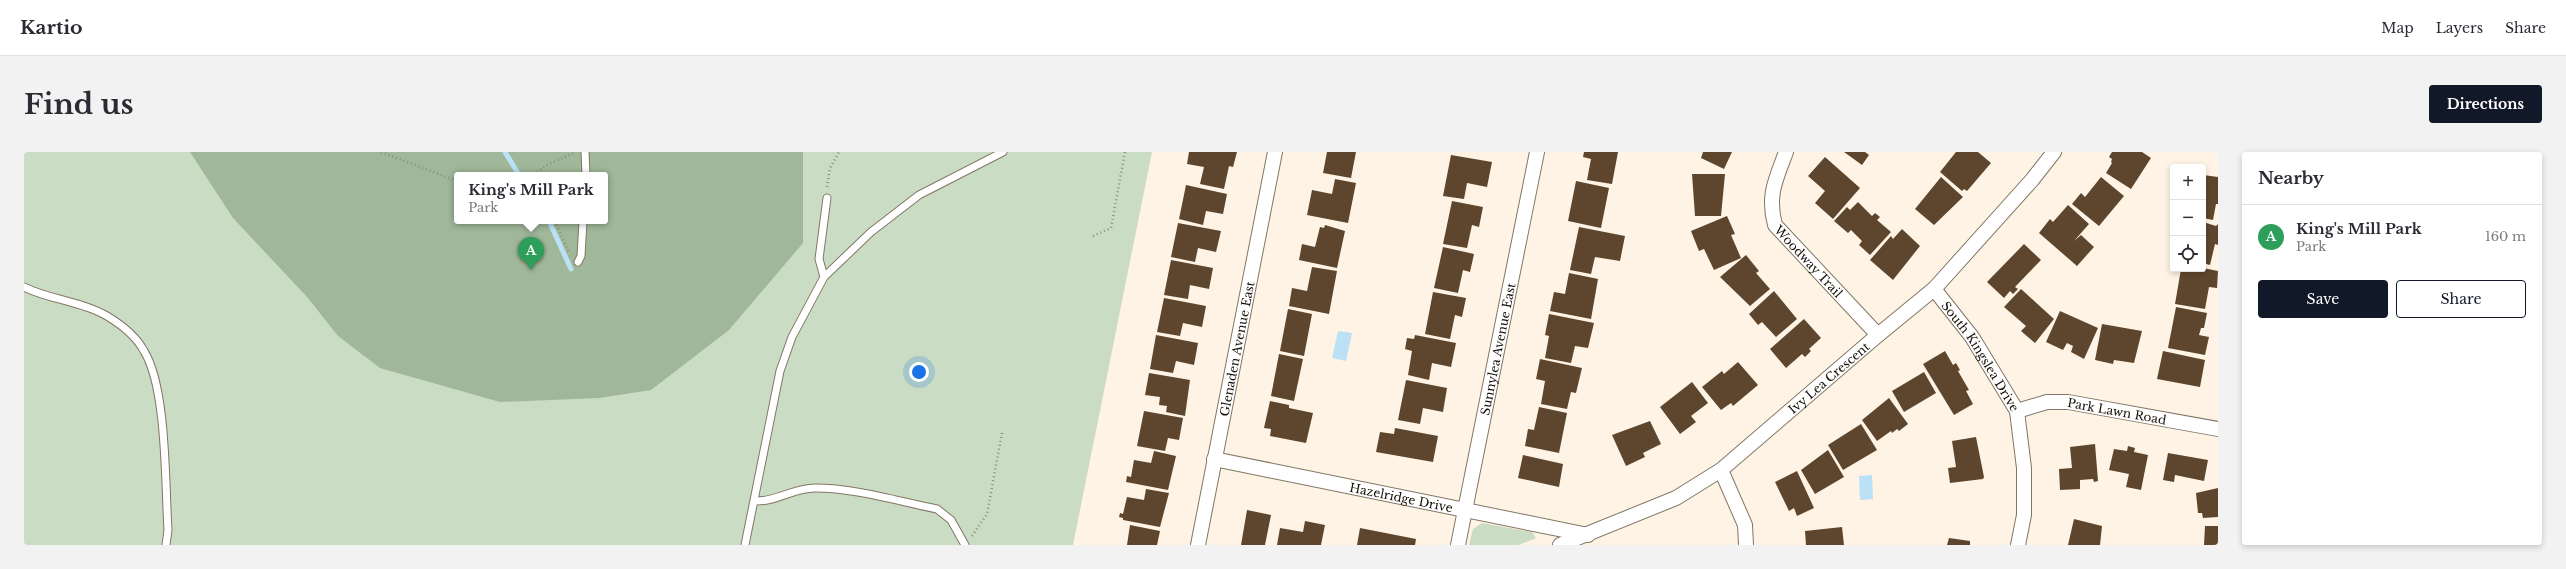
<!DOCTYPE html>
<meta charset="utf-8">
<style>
body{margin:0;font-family:"Libre Baskerville",serif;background:#f2f2f3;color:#2b2b33}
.controls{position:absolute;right:12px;top:12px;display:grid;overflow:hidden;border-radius:4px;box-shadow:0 2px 6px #0003}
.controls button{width:36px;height:36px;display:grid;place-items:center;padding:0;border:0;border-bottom:1px solid #e1e1e2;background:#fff;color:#2b2b33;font:20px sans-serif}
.you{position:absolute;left:895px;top:220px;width:14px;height:14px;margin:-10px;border:3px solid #fff;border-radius:50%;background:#1a73e8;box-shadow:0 0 0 6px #1a73e833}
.badge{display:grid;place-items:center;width:26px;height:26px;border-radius:50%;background:#111827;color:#fff;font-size:13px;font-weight:700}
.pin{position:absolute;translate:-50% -33px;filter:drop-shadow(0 1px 2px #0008)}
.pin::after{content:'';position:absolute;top:21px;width:14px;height:12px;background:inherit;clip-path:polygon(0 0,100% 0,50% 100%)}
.popup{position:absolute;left:430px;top:20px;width:154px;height:52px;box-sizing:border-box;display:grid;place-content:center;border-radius:4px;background:#fff;filter:drop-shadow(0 1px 3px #0005);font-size:13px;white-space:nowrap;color:#7c7c81}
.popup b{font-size:15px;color:#2b2b33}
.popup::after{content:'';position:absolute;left:50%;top:100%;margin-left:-8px;border:8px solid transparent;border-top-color:#fff}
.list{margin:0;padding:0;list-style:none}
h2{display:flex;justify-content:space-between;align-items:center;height:52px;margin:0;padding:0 16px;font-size:17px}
h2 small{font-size:13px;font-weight:400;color:#7c7c81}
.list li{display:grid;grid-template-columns:26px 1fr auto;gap:12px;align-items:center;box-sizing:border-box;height:64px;padding:0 16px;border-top:1px solid #e1e1e2}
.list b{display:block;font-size:15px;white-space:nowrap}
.list p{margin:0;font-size:13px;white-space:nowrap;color:#7c7c81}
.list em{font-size:13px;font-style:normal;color:#7c7c81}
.actions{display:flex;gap:8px;padding:12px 16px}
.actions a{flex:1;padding:9px 0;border:1px solid #111827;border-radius:4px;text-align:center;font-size:14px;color:#111827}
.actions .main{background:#111827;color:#fff}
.icon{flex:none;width:22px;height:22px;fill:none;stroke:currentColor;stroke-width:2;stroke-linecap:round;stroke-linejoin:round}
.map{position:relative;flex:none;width:2194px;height:393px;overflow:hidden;border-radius:4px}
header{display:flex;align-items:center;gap:24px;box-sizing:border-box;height:56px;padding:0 20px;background:#fff;border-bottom:1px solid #e1e1e2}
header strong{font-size:19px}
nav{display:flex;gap:22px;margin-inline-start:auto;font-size:14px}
.intro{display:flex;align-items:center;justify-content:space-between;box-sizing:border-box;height:96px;padding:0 24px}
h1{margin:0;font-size:28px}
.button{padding:10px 18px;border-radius:4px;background:#111827;color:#fff;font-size:14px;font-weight:700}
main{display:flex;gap:24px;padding:0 24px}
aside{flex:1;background:#fff;border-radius:4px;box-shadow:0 2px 6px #0003}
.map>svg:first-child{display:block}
.green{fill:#cadcc4;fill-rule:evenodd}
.forest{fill:#a0b799;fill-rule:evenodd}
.water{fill:#bae1f6}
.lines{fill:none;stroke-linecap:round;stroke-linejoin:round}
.stream{stroke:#bae1f6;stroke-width:5}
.building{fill:#5e462e}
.service-casing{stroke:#827665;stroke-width:9}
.minor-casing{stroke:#827665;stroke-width:16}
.path{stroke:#928a7f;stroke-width:2.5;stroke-dasharray:1 3;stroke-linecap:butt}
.service{stroke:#fff;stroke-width:7}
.minor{stroke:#fff;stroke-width:14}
.labels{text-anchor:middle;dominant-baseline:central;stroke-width:4;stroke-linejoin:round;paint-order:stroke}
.street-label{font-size:12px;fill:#15110a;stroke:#fff}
</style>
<header>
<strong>Kartio</strong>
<nav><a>Map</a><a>Layers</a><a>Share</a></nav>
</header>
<div class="intro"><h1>Find us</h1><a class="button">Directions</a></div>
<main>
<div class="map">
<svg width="2194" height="393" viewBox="0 0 2194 393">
<rect width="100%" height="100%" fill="#fef3e4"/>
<!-- green -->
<path class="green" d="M 0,0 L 1128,0 L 1049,393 L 0,393 ZM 433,23 L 581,23 L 581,69 L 433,69 Z
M 1458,371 L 1508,380 L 1512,386 L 1495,393 L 1445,393 L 1449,377 Z"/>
<!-- forest -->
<path class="forest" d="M 166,0 L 779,0 L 779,91 L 705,178 L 627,238 L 575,246 L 476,250 L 356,216 L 314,184 L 284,146 L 209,66 ZM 433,23 L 581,23 L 581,69 L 433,69 Z"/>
<!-- water -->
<path class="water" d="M 1314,179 L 1328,181 L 1322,209 L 1308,206 Z
M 1848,323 L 1849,347 L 1836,348 L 1835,324 Z"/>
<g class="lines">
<!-- stream -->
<path class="stream" d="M 481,0 L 495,23
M 525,69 L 547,117"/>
</g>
<!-- building -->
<path class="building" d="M 1165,0 L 1213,0 L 1209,15 L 1205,14 L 1200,37 L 1176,32 L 1180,15 L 1163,12 Z
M 1303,0 L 1332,0 L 1327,26 L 1299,21 Z
M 1560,0 L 1594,0 L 1588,32 L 1563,28 L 1567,7 L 1559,5 Z
M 1679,0 L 1708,0 L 1700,17 L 1677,6 Z
M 1820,0 L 1841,0 L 1845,3 L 1838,13 Z
M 1932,0 L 1954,0 L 1967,11 L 1943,39 L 1940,37 L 1938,39 L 1916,20 Z
M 2088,0 L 2118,0 L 2127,6 L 2107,37 L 2082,21 L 2088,11 L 2087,10 L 2088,7 L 2085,5 Z
M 1427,3 L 1468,10 L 1463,35 L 1443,31 L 1440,47 L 1419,44 Z
M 1801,5 L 1836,36 L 1809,67 L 1791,51 L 1801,39 L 1784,24 Z
M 1668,22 L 1701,22 L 1697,64 L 1671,64 Z
M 2179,23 L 2194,25 L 2194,52 L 2192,52 L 2189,68 L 2179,66 Z
M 1917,25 L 1939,45 L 1910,73 L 1891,57 Z
M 2077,25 L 2100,44 L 2075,74 L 2048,52 L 2057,41 L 2061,45 Z
M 1311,27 L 1332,31 L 1324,71 L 1283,63 L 1288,38 L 1308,42 Z
M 1552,29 L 1585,36 L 1577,76 L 1544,69 Z
M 1162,33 L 1203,42 L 1199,62 L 1182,59 L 1179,73 L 1155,67 Z
M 1428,49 L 1459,55 L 1455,75 L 1448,73 L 1443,96 L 1419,92 Z
M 1834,50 L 1848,64 L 1851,61 L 1856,65 L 1853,68 L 1867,80 L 1846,103 L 1835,93 L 1838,89 L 1827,78 L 1824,81 L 1810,69 L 1823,55 L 1826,58 Z
M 2044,53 L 2065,72 L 2050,89 L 2057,83 L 2070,95 L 2053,114 L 2015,81 L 2026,67 L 2029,70 Z
M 1703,64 L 1711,82 L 1707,83 L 1717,106 L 1690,118 L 1680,97 L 1675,99 L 1667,79 Z
M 2179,70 L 2192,74 L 2194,72 L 2194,93 L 2191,92 L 2186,113 L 2179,111 Z
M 1154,71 L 1197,79 L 1192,100 L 1174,96 L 1171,110 L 1147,105 Z
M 1301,73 L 1321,79 L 1313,116 L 1275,108 L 1278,92 L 1291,95 L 1296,75 L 1300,76 Z
M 1555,75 L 1601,84 L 1596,109 L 1571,105 L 1567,122 L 1546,118 Z
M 1878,77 L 1896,94 L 1869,128 L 1846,108 L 1867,84 L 1869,87 Z
M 2000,92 L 2017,108 L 1991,135 L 1994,137 L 1989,142 L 1986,139 L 1980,146 L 1963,130 Z
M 1419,95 L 1450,102 L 1446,120 L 1439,118 L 1434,141 L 1410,136 Z
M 1722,103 L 1735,119 L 1732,121 L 1746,137 L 1726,154 L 1696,125 Z
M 1147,108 L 1189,116 L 1185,137 L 1166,133 L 1164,147 L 1140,143 Z
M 1288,115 L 1313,119 L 1305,162 L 1265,154 L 1268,136 L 1283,139 Z
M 2179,116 L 2194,119 L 2193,136 L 2185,135 L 2181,157 L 2151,152 L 2157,117 Z
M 1545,121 L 1574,127 L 1567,167 L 1526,159 L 1530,140 L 1541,142 Z
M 1997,137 L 2030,167 L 2011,191 L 1997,179 L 2002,174 L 1980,155 Z
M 1750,139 L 1773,167 L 1752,185 L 1738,170 L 1734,173 L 1725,162 Z
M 1409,140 L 1442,146 L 1438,165 L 1431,163 L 1426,187 L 1401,182 Z
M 1140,146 L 1182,154 L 1178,175 L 1159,171 L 1156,184 L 1133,180 Z
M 2152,155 L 2183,161 L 2180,176 L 2177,176 L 2175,183 L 2185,185 L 2181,203 L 2144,196 Z
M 1264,157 L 1288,162 L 1280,204 L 1256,199 Z
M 2036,159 L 2074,176 L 2060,207 L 2047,200 L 2049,194 L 2043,191 L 2039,198 L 2022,190 Z
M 1525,162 L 1570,171 L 1564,196 L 1551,194 L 1547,211 L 1521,206 L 1525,184 L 1521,183 Z
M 1780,167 L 1797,186 L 1785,197 L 1787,199 L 1781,205 L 1778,202 L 1762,216 L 1746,197 Z
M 2078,172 L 2118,179 L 2110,211 L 2090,208 L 2089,212 L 2071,208 Z
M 1132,183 L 1174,191 L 1170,213 L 1152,209 L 1149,221 L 1126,217 Z
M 1391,183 L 1432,191 L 1427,215 L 1408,211 L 1405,228 L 1384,223 L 1388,199 L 1381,197 L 1383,186 L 1390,187 Z
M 1921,199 L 1929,213 L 1932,211 L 1936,218 L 1934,219 L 1945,238 L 1942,239 L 1949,252 L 1930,263 L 1899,212 Z
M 2139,199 L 2181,208 L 2176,235 L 2133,227 Z
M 1255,202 L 1279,207 L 1270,249 L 1247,244 Z
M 1516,207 L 1558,216 L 1552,241 L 1547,240 L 1543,257 L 1517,252 L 1521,229 L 1512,227 Z
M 1714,210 L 1734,233 L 1709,254 L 1707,251 L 1697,258 L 1678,235 L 1698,219 L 1700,222 Z
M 1900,220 L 1912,241 L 1880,260 L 1868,239 Z
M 1125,221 L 1166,228 L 1161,264 L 1142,260 L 1143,254 L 1135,253 L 1136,245 L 1121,243 Z
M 1382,228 L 1423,236 L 1419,260 L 1399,256 L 1396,272 L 1374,268 Z
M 1668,230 L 1684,251 L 1667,264 L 1672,270 L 1656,282 L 1636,255 Z
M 1865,246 L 1884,272 L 1875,279 L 1873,277 L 1868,281 L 1867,279 L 1853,289 L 1838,268 Z
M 1246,249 L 1265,253 L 1265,256 L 1289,261 L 1282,291 L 1246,284 L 1247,277 L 1240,276 Z
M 1515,255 L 1543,261 L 1535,301 L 1501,294 L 1504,277 L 1510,278 Z
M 1120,259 L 1159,266 L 1155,288 L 1144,286 L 1141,299 L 1113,294 Z
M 1626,269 L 1637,292 L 1619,301 L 1621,305 L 1602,314 L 1588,283 Z
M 1837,272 L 1853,298 L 1819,318 L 1804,293 Z
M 1371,276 L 1414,284 L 1409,310 L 1352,300 L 1356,280 L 1370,282 Z
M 1952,285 L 1960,325 L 1959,327 L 1926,331 L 1924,316 L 1932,315 L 1928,289 Z
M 2071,292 L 2074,329 L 2070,330 L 2069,327 L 2056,328 L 2056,337 L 2036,338 L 2035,317 L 2048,316 L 2046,295 Z
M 2104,294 L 2111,296 L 2110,300 L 2124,303 L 2117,338 L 2102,335 L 2105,322 L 2085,318 L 2090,297 L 2103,299 Z
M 1804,298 L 1820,325 L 1791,342 L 1777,318 Z
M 1130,299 L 1152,304 L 1144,338 L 1102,330 L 1103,324 L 1107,325 L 1110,308 L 1127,311 Z
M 2144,301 L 2184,308 L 2180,329 L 2151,323 L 2150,330 L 2139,328 Z
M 1499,303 L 1539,312 L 1535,335 L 1494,326 Z
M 1773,319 L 1790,356 L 1773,364 L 1770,356 L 1765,359 L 1751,330 Z
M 2194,336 L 2194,365 L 2179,366 L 2178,361 L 2174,361 L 2172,341 Z
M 1122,337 L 1145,341 L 1136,375 L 1099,368 L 1099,366 L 1095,365 L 1096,361 L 1099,362 L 1103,345 L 1120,348 Z
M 1223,358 L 1247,363 L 1241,393 L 1217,393 Z
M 2050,367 L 2078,374 L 2076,393 L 2044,393 Z
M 1281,369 L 1301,373 L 1297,393 L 1253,393 L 1256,376 L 1279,380 Z
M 1106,373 L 1136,379 L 1133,393 L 1103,393 Z
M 2181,374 L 2194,374 L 2194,393 L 2180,393 Z
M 1818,375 L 1820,393 L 1782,393 L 1781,379 Z
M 1336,376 L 1392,387 L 1391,393 L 1333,393 Z
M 1925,386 L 1946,389 L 1946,393 L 1923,393 Z"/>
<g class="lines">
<!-- service casing -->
<g class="service-casing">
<path id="service" d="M 561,0 L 562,23
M 554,110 L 557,104 L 559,69
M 800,125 L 795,107 L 803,46
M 0,135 C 26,148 57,149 83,164 C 98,173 112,184 120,199 C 143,236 141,332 144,378 L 142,393
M 731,349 C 752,350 769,336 791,336 C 831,336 873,349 913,357 L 927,368 L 941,393
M 721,393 L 756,219 L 768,185 L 800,125 L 847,80 L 895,43 L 979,0"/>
</g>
<!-- minor casing -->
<g class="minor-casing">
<g id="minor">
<path id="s1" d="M 1762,0 C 1752,27 1743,43 1751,73 L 1854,183"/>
<path id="s2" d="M 1910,137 L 1948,185 L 1993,259 L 2000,316 L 2000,363 L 1994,393"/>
<path id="s3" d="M 1993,259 L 2023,250 L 2044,250 L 2194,277"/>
<path id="s4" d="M 1190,307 L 1564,383"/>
<path d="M 1697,318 L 1721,373 L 1722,393"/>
<path id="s5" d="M 1174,393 L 1251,0"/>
<path id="s6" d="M 1434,393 L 1513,0"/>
<path id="s7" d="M 1536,393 L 1652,346 L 1697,318 L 1854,183 L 1910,137 L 2008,28 L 2030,0"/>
</g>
</g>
<!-- path -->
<path class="path" d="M 357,0 L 433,29
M 510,23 L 521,14 L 550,1
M 803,35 L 806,16 L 815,0
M 531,69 L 545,101
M 1069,84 L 1087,76 L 1101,0
M 948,384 L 963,362 L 978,281"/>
<!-- service -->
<use href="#service" class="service"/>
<!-- minor -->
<use href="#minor" class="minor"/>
</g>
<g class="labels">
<!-- street labels -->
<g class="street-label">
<text stroke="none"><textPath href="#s1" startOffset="125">Woodway Trail</textPath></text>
<text stroke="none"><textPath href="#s5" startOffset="200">Glenaden Avenue East</textPath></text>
<text stroke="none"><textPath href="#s6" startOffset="200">Sunnylea Avenue East</textPath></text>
<text stroke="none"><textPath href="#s2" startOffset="82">South Kingslea Drive</textPath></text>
<text stroke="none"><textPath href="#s7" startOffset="320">Ivy Lea Crescent</textPath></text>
<text stroke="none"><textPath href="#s3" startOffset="102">Park Lawn Road</textPath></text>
<text stroke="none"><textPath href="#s4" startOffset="191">Hazelridge Drive</textPath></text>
</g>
</g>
</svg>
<div class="controls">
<button>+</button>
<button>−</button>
<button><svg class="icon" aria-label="locate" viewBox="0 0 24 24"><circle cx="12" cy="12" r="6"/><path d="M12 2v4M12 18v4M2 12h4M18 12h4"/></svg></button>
</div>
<div class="you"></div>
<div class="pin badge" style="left:507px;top:118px;background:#2e9e5b">A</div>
<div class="popup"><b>King's Mill Park</b>Park</div>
</div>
<aside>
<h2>Nearby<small></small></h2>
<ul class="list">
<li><span class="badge" style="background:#2e9e5b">A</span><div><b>King's Mill Park</b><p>Park</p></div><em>160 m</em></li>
</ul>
<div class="actions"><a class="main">Save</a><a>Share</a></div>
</aside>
</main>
